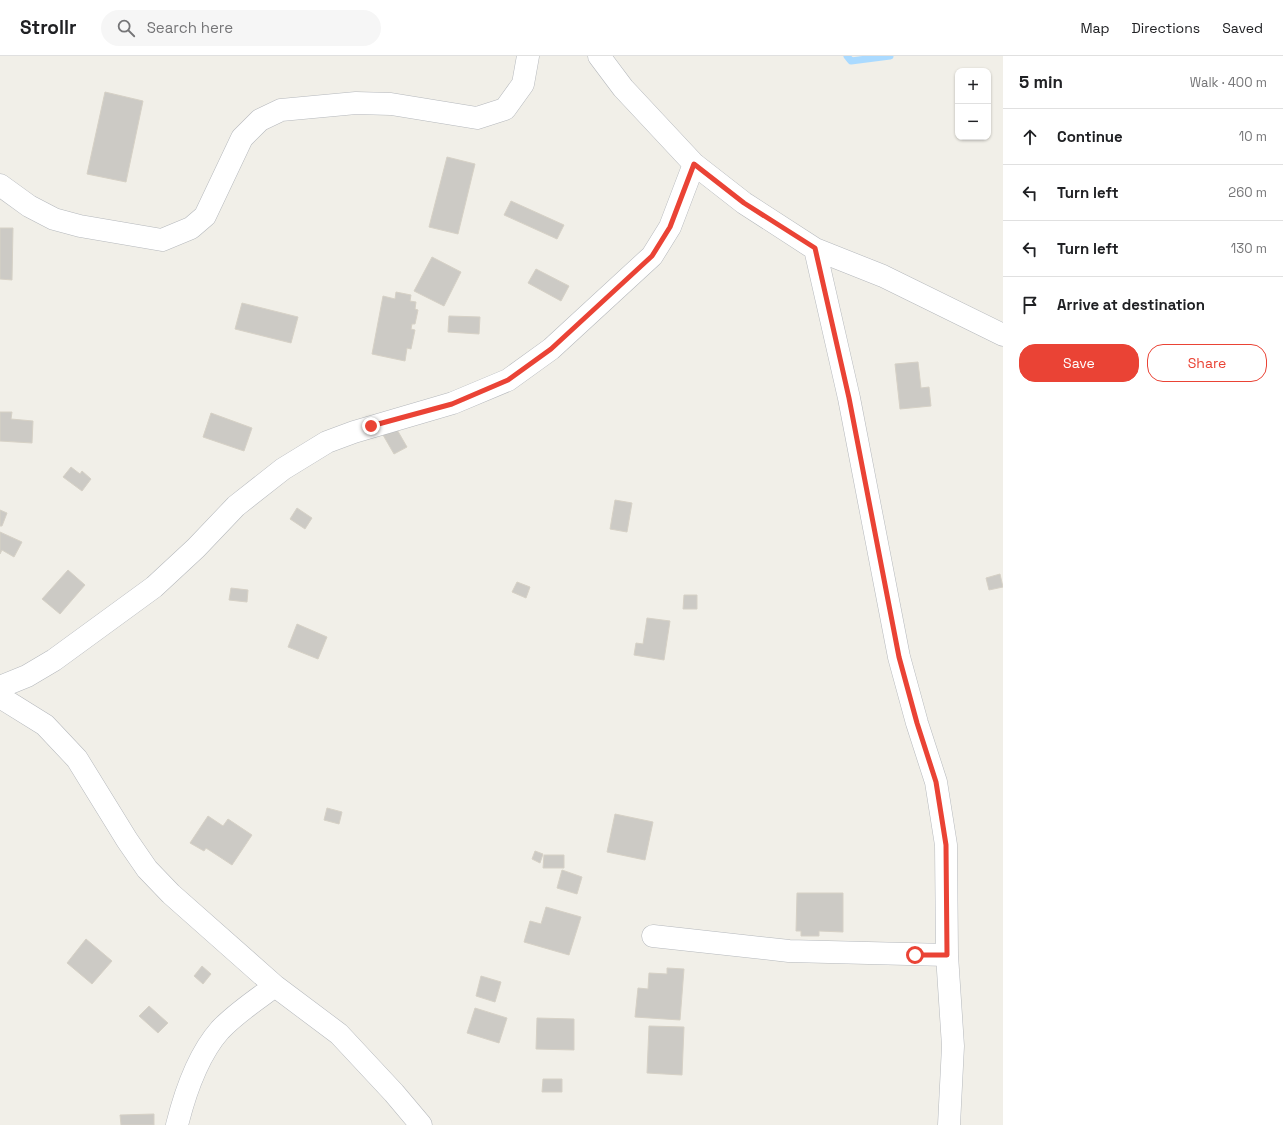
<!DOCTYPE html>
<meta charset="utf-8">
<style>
body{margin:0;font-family:"Space Grotesk",sans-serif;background:#f6f6f6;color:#202124}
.controls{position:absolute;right:12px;top:12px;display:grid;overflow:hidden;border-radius:8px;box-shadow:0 1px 3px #0004}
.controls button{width:36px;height:36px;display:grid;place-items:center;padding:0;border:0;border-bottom:1px solid #e0e0e0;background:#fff;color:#202124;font:20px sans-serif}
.stop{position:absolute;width:12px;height:12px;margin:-9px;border:3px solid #ea4335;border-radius:50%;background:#fff}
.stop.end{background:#ea4335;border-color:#fff;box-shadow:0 1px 4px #0008}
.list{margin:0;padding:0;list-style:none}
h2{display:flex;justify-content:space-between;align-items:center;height:52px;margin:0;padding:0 16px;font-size:17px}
h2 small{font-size:13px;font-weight:400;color:#757577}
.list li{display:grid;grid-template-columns:26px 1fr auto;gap:12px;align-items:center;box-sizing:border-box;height:56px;padding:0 16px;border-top:1px solid #e0e0e0}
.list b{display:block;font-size:15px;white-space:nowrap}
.list em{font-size:13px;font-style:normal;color:#757577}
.actions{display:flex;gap:8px;padding:12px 16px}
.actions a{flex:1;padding:9px 0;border:1px solid #ea4335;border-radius:16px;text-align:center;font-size:14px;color:#ea4335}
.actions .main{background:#ea4335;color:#fff}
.icon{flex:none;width:22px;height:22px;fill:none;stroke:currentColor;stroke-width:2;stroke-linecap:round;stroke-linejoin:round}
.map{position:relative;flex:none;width:1003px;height:1069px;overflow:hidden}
header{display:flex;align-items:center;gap:24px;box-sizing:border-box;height:56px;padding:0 20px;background:#fff;border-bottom:1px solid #e0e0e0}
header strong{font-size:19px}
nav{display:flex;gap:22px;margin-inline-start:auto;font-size:14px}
.search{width:280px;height:36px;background:#f6f6f6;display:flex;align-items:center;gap:10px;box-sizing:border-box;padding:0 14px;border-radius:22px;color:#757577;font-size:15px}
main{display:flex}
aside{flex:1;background:#fff}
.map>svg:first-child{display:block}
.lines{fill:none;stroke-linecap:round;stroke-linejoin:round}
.stream{stroke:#aadaff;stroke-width:7}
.building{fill:#cccac5;stroke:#d6d1c6}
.minor-casing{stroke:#b5b8bc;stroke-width:23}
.minor{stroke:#fff;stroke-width:22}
.route{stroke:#ea4335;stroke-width:5}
</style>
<header>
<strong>Strollr</strong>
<div class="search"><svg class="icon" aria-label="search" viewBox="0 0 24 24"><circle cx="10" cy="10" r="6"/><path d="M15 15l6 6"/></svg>Search here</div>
<nav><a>Map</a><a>Directions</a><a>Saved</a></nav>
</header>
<main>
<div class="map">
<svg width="1003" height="1069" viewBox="0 0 1003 1069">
<rect width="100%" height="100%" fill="#f1efe8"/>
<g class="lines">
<!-- stream -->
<path class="stream" d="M 847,0 L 851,5 L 890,0"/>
</g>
<!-- building -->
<path class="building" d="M 105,36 L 143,45 L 126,126 L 87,118 Z
M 447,101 L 475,108 L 458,178 L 429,171 Z
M 511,145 L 564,169 L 557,183 L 504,159 Z
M 0,172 L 13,172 L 12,224 L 0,223 Z
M 432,201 L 461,216 L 444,250 L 414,235 Z
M 536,213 L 569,230 L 561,245 L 528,227 Z
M 396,236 L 411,239 L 410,245 L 416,246 L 415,253 L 418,254 L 415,268 L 412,268 L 411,273 L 415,274 L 411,293 L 407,292 L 405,305 L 372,298 L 383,240 L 395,243 Z
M 242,247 L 298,261 L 291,287 L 235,273 Z
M 449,260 L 480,261 L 479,278 L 448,276 Z
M 918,306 L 921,332 L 929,331 L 931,350 L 900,353 L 895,308 Z
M 0,356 L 12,356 L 11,363 L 33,365 L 32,387 L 0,385 Z
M 211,357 L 252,372 L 244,395 L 203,381 Z
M 392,365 L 407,391 L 394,398 L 379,372 Z
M 71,411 L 80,418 L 82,415 L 91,423 L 82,435 L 63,421 Z
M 615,444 L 632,447 L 627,476 L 610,473 Z
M 297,452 L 312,462 L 305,473 L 290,463 Z
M 0,454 L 7,457 L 2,470 L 0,470 Z
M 0,476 L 22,486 L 14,501 L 2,494 L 0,498 Z
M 68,514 L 85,529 L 60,558 L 42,543 Z
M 1000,518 L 1003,531 L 989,534 L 986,522 Z
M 517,526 L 530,531 L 526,542 L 512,536 Z
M 231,532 L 248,534 L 247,546 L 229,544 Z
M 684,539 L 697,539 L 697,553 L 683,553 Z
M 647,562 L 670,565 L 664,604 L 634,599 L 636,587 L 643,588 Z
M 297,568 L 327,581 L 318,603 L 288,591 Z
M 327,752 L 342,756 L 339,768 L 324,764 Z
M 615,758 L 653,766 L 645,804 L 607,796 Z
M 208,760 L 223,770 L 228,763 L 252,779 L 232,809 L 206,792 L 204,795 L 190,787 Z
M 535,795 L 543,798 L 540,807 L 532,803 Z
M 544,799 L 564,799 L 564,812 L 543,812 Z
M 562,814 L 582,821 L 577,838 L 557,832 Z
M 797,837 L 843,837 L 843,876 L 819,875 L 819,880 L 801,880 L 801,875 L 796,875 Z
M 546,851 L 581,861 L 569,899 L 524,886 L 530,865 L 541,868 Z
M 86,883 L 112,905 L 92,928 L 67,907 Z
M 202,910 L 211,918 L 203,928 L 194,920 Z
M 667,912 L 684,913 L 680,964 L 635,961 L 638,932 L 648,933 L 649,917 L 667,918 Z
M 481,920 L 501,926 L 495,946 L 476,940 Z
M 149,950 L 168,967 L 158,977 L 139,960 Z
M 475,952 L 507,962 L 499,987 L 467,977 Z
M 537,962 L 574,963 L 574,994 L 536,993 Z
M 649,970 L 684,971 L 682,1019 L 647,1017 Z
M 543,1023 L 562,1023 L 562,1036 L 542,1036 Z
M 154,1058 L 154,1069 L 121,1069 L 120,1059 Z"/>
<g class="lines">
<!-- minor casing -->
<g class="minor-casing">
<path id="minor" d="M 599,0 L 623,32 L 694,108 L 744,147 L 815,193 L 883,220 L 1003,279
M 0,129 L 29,150 L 54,163 L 80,170 L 162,184 L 191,172 L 205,160 L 242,82 L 260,64 L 281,54 L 356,47 L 391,48 L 477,62 L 505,53 L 523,28 L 528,0
M 815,193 L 849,342 L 899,601 L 917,667 L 936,726 L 946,789 L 947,899 L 953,990 L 949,1069
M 0,631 L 27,620 L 54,604 L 154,531 L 196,492 L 236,450 L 283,413 L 327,386 L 354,376 L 453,347 L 508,324 L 551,293 L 652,200 L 670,171 L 694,108
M 0,641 L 45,669 L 77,703 L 127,784 L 147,813 L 171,838 L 275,930 L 339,978 L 394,1037 L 421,1069
M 653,880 L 789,895 L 947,899
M 177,1069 C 185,1037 197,1000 220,974 C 236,957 256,944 275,930"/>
</g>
<!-- minor -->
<use href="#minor" class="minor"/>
</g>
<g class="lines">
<!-- route -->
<path class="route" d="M 371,370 L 452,348 L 508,324 L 551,293 L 652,200 L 670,171 L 694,108 L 744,147 L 815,192 L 849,342 L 899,601 L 917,667 L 936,726 L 946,789 L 947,899 L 915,899"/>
</g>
</svg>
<div class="controls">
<button>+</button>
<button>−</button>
</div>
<div class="stop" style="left:915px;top:899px"></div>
<div class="stop end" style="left:371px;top:370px"></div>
</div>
<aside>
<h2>5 min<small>Walk · 400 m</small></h2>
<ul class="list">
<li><svg class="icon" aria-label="ahead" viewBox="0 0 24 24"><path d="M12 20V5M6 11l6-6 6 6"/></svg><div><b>Continue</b></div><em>10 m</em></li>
<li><svg class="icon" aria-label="left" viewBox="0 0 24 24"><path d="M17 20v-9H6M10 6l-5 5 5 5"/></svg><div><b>Turn left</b></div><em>260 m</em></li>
<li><svg class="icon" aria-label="left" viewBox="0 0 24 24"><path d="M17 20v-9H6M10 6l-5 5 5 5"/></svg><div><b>Turn left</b></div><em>130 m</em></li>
<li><svg class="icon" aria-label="arrive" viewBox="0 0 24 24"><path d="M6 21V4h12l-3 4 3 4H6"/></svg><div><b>Arrive at destination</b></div></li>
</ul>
<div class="actions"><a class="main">Save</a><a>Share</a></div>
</aside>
</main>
